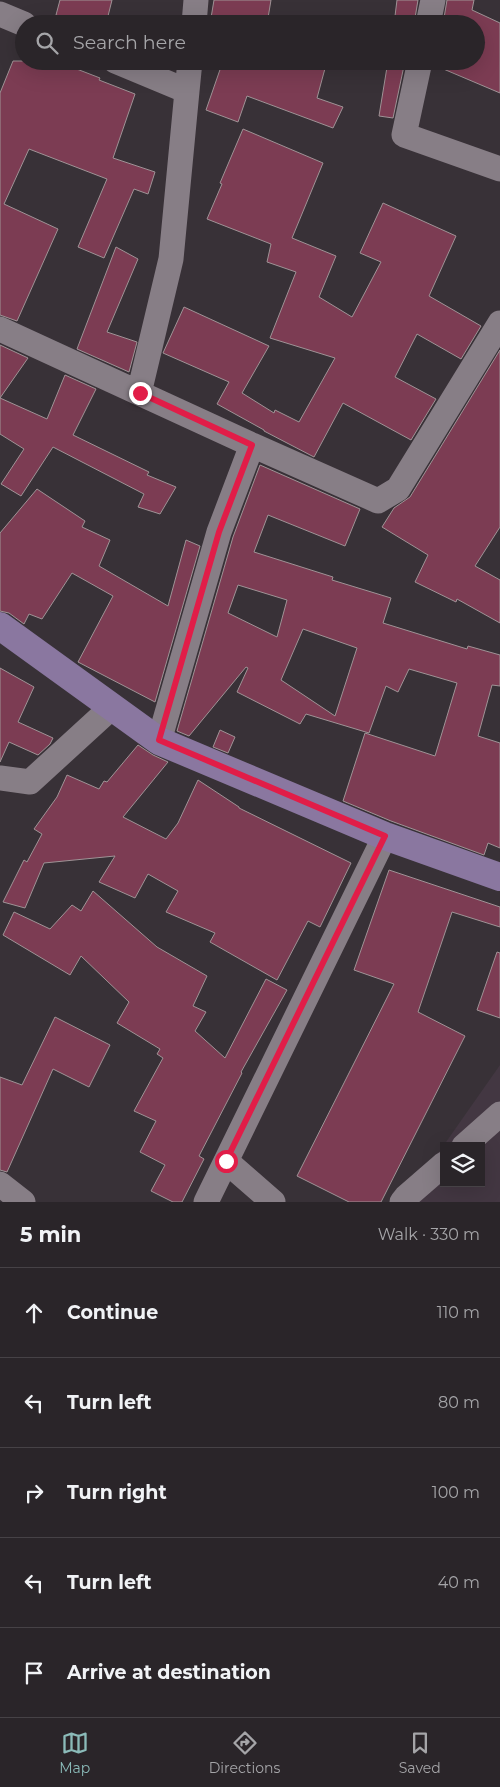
<!DOCTYPE html>
<meta charset="utf-8">
<style>
body{margin:0;font-family:Montserrat,sans-serif;background:#322d31;color:#f1f3f6}
.controls{position:absolute;right:15px;bottom:15px;display:grid;overflow:hidden;border-radius:0px;box-shadow:0 5px 20px #0002}
.controls button{width:45px;height:45px;display:grid;place-items:center;padding:0;border:0;border-bottom:1px solid #464246;background:#2a2529;color:#f1f3f6;font:25px sans-serif}
.stop{position:absolute;width:15px;height:15px;margin:-11px;border:4px solid #e11d48;border-radius:50%;background:#fff}
.stop.end{background:#e11d48;border-color:#fff;box-shadow:0 1px 5px #0008}
.list{margin:0;padding:0;list-style:none}
h2{display:flex;justify-content:space-between;align-items:center;height:65px;margin:0;padding:0 20px;font-size:21px}
h2 small{font-size:16px;font-weight:400;color:#a5a5a8}
.list li{display:grid;grid-template-columns:32px 1fr auto;gap:15px;align-items:center;box-sizing:border-box;height:90px;padding:0 20px;border-top:1px solid #464246}
.list b{display:block;font-size:19px;white-space:nowrap}
.list em{font-size:16px;font-style:normal;color:#a5a5a8}
.icon{flex:none;width:28px;height:28px;fill:none;stroke:currentColor;stroke-width:2;stroke-linecap:round;stroke-linejoin:round}
.map{position:relative;flex:none;width:500px;height:1202px;overflow:hidden}
.search{position:absolute;background:#2a2529;box-shadow:0 5px 20px #0002;left:15px;right:15px;top:15px;height:55px;display:flex;align-items:center;gap:12px;box-sizing:border-box;padding:0 18px;border-radius:28px;color:#a5a5a8;font-size:19px}
.sheet{height:515px;background:#2a2529}
nav{display:flex;justify-content:space-around;align-items:center;box-sizing:border-box;height:70px;border-top:1px solid #464246;background:#2a2529;font-size:14px;color:#a5a5a8}
nav a{display:grid;justify-items:center;gap:2px}
nav .on{color:#8bbbb9}
.map>svg:first-child{display:block}
.built{fill:#433742;fill-rule:evenodd}
.building{fill:#7c3c53;stroke:#9f9396;fill-rule:evenodd}
.lines{fill:none;stroke-linecap:round;stroke-linejoin:round}
.street{stroke:#877e86;stroke-width:25}
.secondary{stroke:#8a77a0;stroke-width:28}
.route{stroke:#e11d48;stroke-width:6}
</style>
<div class="map">
<svg width="500" height="1202" viewBox="0 0 500 1202">
<rect width="100%" height="100%" fill="#383137"/>
<!-- built -->
<path class="built" d="M 500,1065 L 500,1202 L 404,1202 ZM 444,1146 L 481,1146 L 481,1183 L 444,1183 Z"/>
<!-- building -->
<path class="building" d="M 60,0 L 112,0 L 106,24 L 88,24 L 56,15 Z
M 214,0 L 271,0 L 267,24 L 210,24 Z
M 397,0 L 418,0 L 414,24 L 394,24 Z
M 447,0 L 474,0 L 472,10 L 500,23 L 500,93 L 434,65 L 434,61 L 476,61 L 476,24 L 443,24 Z
M 13,61 L 56,61 L 100,78 L 99,80 L 135,94 L 113,158 L 155,172 L 148,194 L 134,189 L 104,258 L 78,247 L 107,179 L 29,149 L 4,204 L 58,229 L 17,321 L 0,315 L 0,93 Z
M 223,61 L 327,61 L 317,98 L 343,107 L 333,128 L 247,96 L 238,122 L 206,110 Z
M 388,61 L 405,61 L 393,118 L 379,116 Z
M 243,129 L 323,163 L 292,238 L 336,256 L 319,297 L 352,317 L 381,262 L 360,253 L 383,203 L 456,236 L 429,296 L 481,326 L 461,359 L 417,334 L 395,377 L 436,399 L 411,440 L 343,403 L 314,457 L 264,431 L 264,430 L 217,404 L 229,382 L 163,353 L 184,307 L 269,346 L 242,393 L 274,413 L 275,410 L 299,422 L 335,358 L 270,338 L 296,272 L 267,262 L 271,244 L 207,219 L 222,184 L 220,183 Z
M 116,247 L 138,259 L 107,332 L 137,342 L 129,372 L 77,349 Z
M 0,345 L 28,358 L 0,398 L 47,419 L 65,375 L 96,389 L 73,435 L 149,472 L 147,475 L 176,487 L 160,514 L 138,507 L 144,494 L 53,447 L 21,496 L 1,484 L 24,449 L 0,434 Z
M 500,350 L 500,527 L 475,566 L 500,580 L 500,623 L 457,599 L 456,602 L 415,582 L 428,555 L 382,527 L 394,508 L 410,497 Z
M 260,465 L 360,509 L 345,546 L 268,515 L 254,552 L 333,577 L 332,580 L 391,598 L 383,623 L 467,649 L 468,646 L 500,655 L 500,686 L 492,685 L 478,736 L 500,743 L 500,848 L 488,843 L 484,855 L 391,821 L 343,801 L 365,733 L 435,756 L 457,683 L 409,669 L 398,692 L 386,686 L 369,733 L 306,714 L 300,724 L 237,692 L 248,668 L 246,667 L 189,736 L 177,731 L 233,537 ZM 238,585 L 287,600 L 277,637 L 228,613 ZM 303,629 L 357,648 L 335,716 L 281,680 Z
M 37,489 L 85,521 L 82,527 L 110,540 L 99,566 L 168,606 L 186,540 L 200,546 L 155,702 L 78,662 L 113,596 L 72,573 L 42,619 L 29,614 L 24,624 L 9,613 L 0,611 L 0,533 Z
M 0,668 L 34,687 L 18,722 L 53,738 L 50,744 L 38,755 L 9,742 L 0,762 Z
M 220,730 L 235,737 L 228,753 L 213,747 Z
M 138,745 L 153,755 L 168,762 L 123,817 L 166,839 L 178,823 L 198,780 L 239,807 L 239,808 L 351,863 L 320,927 L 308,921 L 277,980 L 210,942 L 215,933 L 166,912 L 178,891 L 148,874 L 135,898 L 99,882 L 115,856 L 44,863 L 25,908 L 3,902 L 24,860 L 27,862 L 42,834 L 34,829 L 57,797 L 67,775 L 99,789 L 104,781 L 107,782 Z
M 389,870 L 500,907 L 500,927 L 452,912 L 418,1012 L 465,1036 L 381,1202 L 349,1202 L 297,1176 L 394,984 L 354,970 Z
M 93,891 L 157,947 L 207,976 L 193,1006 L 206,1012 L 195,1031 L 225,1058 L 266,979 L 287,990 L 241,1072 L 242,1073 L 199,1156 L 204,1159 L 182,1202 L 173,1202 L 151,1191 L 165,1165 L 140,1152 L 156,1121 L 134,1111 L 163,1058 L 157,1054 L 160,1049 L 117,1023 L 129,1002 L 81,956 L 70,975 L 3,935 L 14,912 L 50,929 L 72,905 L 81,911 Z
M 497,952 L 500,953 L 500,1018 L 477,1010 Z
M 55,1017 L 110,1045 L 89,1087 L 53,1069 L 7,1172 L 0,1170 L 0,1077 L 22,1085 Z"/>
<g class="lines">
<!-- street -->
<path class="street" d="M 0,14 L 24,24
M 194,24 L 196,0
M 428,24 L 433,0
M 115,61 L 187,91 L 171,259 L 139,393
M 420,61 L 404,135 L 500,169
M 187,91 L 190,61
M 0,329 L 252,445
M 159,741 L 219,532 L 252,445 L 378,501 L 398,489 L 500,323
M 0,778 L 30,782 L 112,707
M 464,1146 L 500,1114
M 226,1161 L 273,1202
M 0,1184 L 23,1202
M 206,1202 L 385,836
M 402,1202 L 406,1197 L 444,1164"/>
<!-- secondary -->
<path class="secondary" d="M 0,626 L 159,741 L 385,836 L 500,877"/>
</g>
<g class="lines">
<!-- route -->
<path class="route" d="M 140,393 L 252,445 L 219,532 L 159,740 L 385,836 L 226,1161"/>
</g>
</svg>
<div class="controls">
<button><svg class="icon" aria-label="layers" viewBox="0 0 24 24"><path d="M12 4l9 5-9 5-9-5zM3 14l9 5 9-5"/></svg></button>
</div>
<div class="stop" style="left:226px;top:1161px"></div>
<div class="stop end" style="left:140px;top:393px"></div>
<div class="search"><svg class="icon" aria-label="search" viewBox="0 0 24 24"><circle cx="10" cy="10" r="6"/><path d="M15 15l6 6"/></svg>Search here</div>
</div>
<section class="sheet">
<h2>5 min<small>Walk · 330 m</small></h2>
<ul class="list">
<li><svg class="icon" aria-label="ahead" viewBox="0 0 24 24"><path d="M12 20V5M6 11l6-6 6 6"/></svg><div><b>Continue</b></div><em>110 m</em></li>
<li><svg class="icon" aria-label="left" viewBox="0 0 24 24"><path d="M17 20v-9H6M10 6l-5 5 5 5"/></svg><div><b>Turn left</b></div><em>80 m</em></li>
<li><svg class="icon" aria-label="right" viewBox="0 0 24 24"><path d="M7 20v-9h11M14 6l5 5-5 5"/></svg><div><b>Turn right</b></div><em>100 m</em></li>
<li><svg class="icon" aria-label="left" viewBox="0 0 24 24"><path d="M17 20v-9H6M10 6l-5 5 5 5"/></svg><div><b>Turn left</b></div><em>40 m</em></li>
<li><svg class="icon" aria-label="arrive" viewBox="0 0 24 24"><path d="M6 21V4h12l-3 4 3 4H6"/></svg><div><b>Arrive at destination</b></div></li>
</ul>
</section>
<nav>
<a class="on"><svg class="icon" aria-label="map" viewBox="0 0 24 24"><path d="M3 6l6-2 6 2 6-2v14l-6 2-6-2-6 2zM9 4v14M15 6v14"/></svg>Map</a>
<a><svg class="icon" aria-label="directions" viewBox="0 0 24 24"><path d="M12 3l9 9-9 9-9-9zM9 14v-3h6M13 9l2 2-2 2"/></svg>Directions</a>
<a><svg class="icon" aria-label="saved" viewBox="0 0 24 24"><path d="M7 4h10v16l-5-4-5 4z"/></svg>Saved</a>
</nav>
